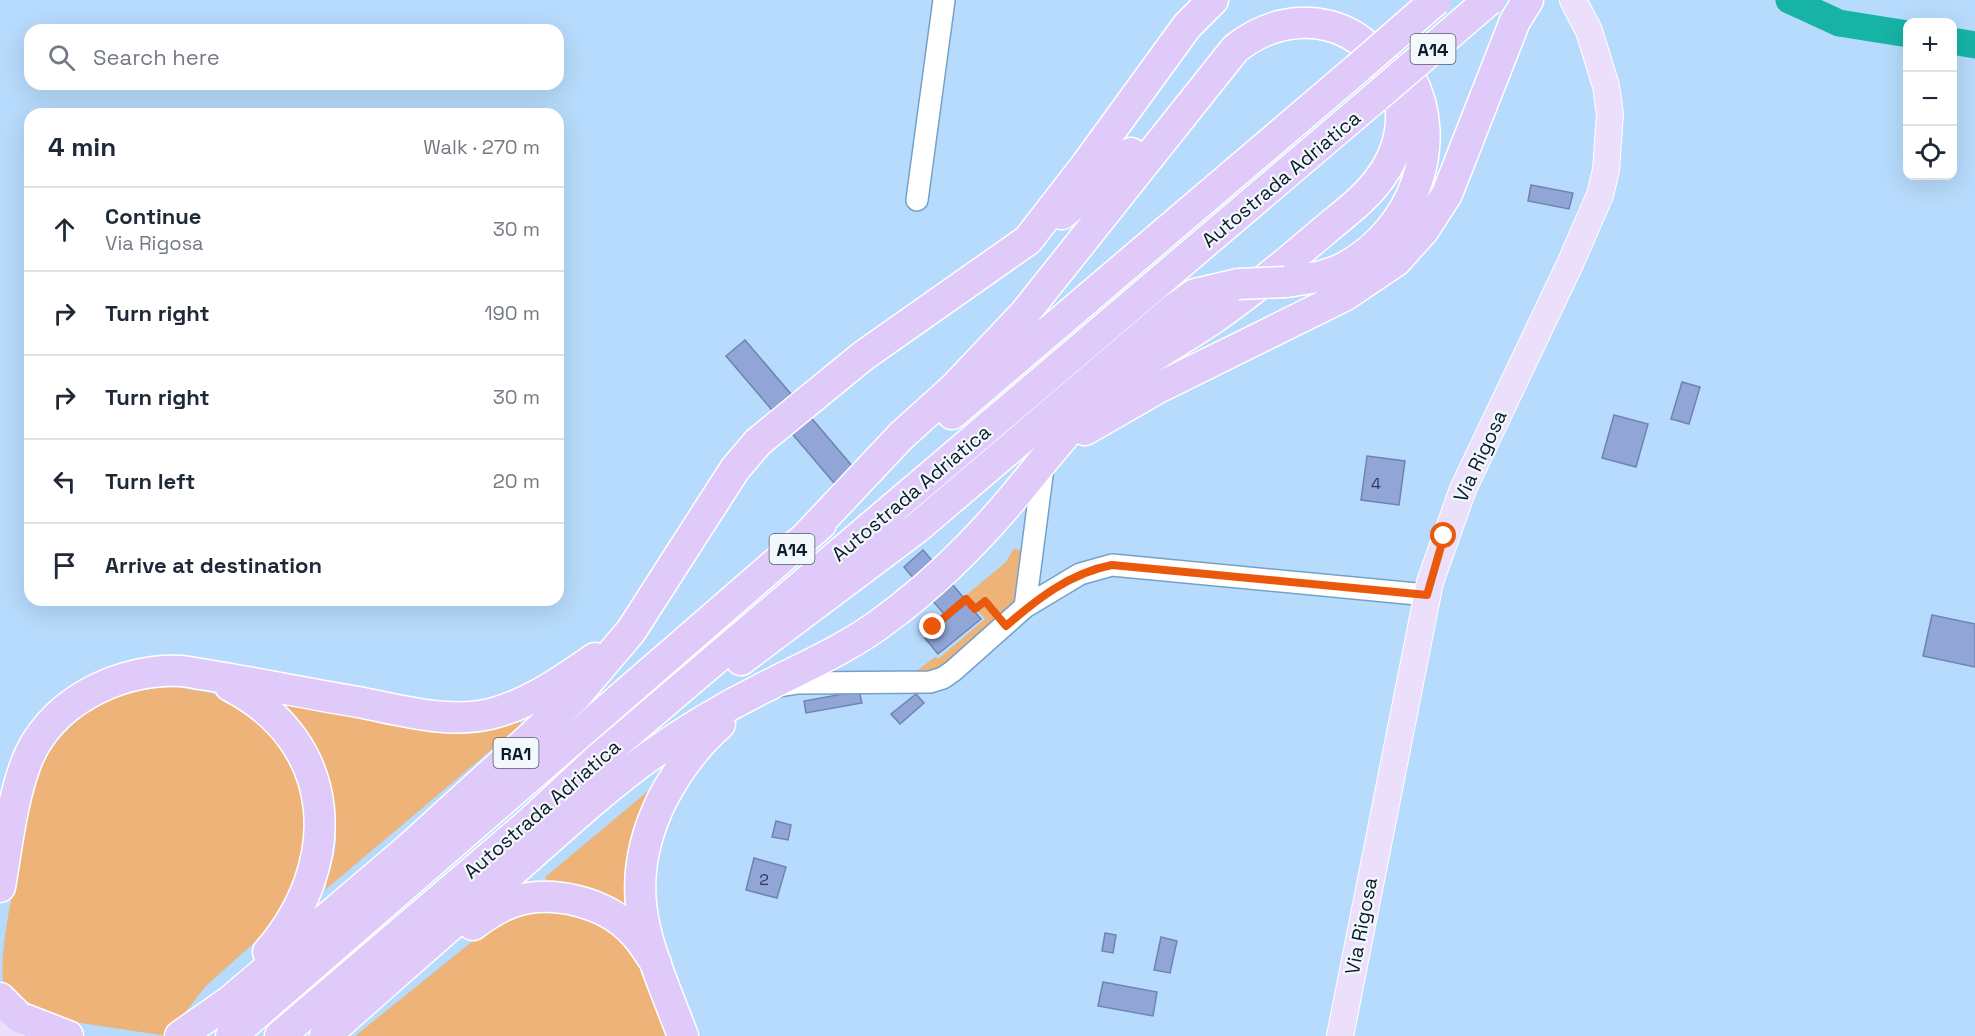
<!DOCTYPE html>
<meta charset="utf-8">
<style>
body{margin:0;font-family:"Space Grotesk",sans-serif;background:#f6f6f7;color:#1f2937}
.controls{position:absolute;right:18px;top:18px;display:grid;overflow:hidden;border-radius:12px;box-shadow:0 6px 24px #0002}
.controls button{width:54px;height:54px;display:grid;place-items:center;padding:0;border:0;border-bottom:2px solid #e0e1e3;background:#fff;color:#1f2937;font:30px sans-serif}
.stop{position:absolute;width:18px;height:18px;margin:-14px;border:4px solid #ea580c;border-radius:50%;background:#fff}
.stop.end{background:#ea580c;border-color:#fff;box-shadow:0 2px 6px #0008}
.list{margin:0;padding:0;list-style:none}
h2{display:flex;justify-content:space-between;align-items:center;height:78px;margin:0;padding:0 24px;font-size:26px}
h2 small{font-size:20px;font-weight:400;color:#747a83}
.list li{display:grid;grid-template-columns:39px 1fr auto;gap:18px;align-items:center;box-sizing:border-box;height:84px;padding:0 24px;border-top:2px solid #e0e1e3}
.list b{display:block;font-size:22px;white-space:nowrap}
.list p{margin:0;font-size:20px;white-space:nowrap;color:#747a83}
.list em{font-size:20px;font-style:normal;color:#747a83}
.icon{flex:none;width:33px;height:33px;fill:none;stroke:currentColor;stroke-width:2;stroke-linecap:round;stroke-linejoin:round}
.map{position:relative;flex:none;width:1975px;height:1036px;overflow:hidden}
.search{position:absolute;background:#fff;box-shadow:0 6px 24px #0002;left:24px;top:24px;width:540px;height:66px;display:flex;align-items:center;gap:15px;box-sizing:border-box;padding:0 21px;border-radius:18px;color:#747a83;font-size:22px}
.panel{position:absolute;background:#fff;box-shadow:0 6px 24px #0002;left:24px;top:108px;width:540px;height:498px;border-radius:18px}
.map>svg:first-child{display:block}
.green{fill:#edb378}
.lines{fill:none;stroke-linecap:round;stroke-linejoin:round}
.river{stroke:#17b3a7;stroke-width:27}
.building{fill:#91a6d7;stroke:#6e83b1;stroke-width:1.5}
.minor-casing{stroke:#75a1c8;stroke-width:24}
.major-casing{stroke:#fff;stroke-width:28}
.highway-casing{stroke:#fff;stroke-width:33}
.path{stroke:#728fa8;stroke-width:3;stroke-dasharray:6 3;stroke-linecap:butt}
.minor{stroke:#fff;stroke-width:21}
.major{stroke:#ecdffc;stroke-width:26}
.highway{stroke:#e0cafa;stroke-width:30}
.highway-bridge-casing{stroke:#fff;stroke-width:33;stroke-linecap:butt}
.highway-bridge{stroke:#e0cafa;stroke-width:30}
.route{stroke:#ea580c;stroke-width:8}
.labels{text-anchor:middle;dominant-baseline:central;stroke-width:4.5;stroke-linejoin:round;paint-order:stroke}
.number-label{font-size:16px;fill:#2c3e56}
.shield{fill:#f3f8fc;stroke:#515e6a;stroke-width:1.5}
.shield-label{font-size:18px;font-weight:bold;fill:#0b1c2b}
.street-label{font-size:20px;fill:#0b1c2b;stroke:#f3f8fc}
</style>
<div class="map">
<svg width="1975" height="1036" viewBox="0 0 1975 1036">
<rect width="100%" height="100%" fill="#b7dbfc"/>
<!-- green -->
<path class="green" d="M 1014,548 L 1024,552 L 1018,601 L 1003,617 L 985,596 L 973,605 L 965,596 L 1006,562 Z
M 984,606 L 998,622 L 940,672 L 914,673 L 935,657 L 938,659 L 985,619 L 978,611 Z
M 175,687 L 211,693 L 237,705 L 276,737 L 302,791 L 307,840 L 298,882 L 267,931 L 205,987 L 167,1036 L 74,1022 C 55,1025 8,1003 3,982 C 0,952 9,913 14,882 C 19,852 22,811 33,783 C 50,740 87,702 134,692 C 147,689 161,688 175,687 Z
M 273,701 L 489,729 L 519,722 L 522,724 L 325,890 C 328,875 335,858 336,841 C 339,777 309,748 273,701 Z
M 654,786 L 635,915 L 548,883 L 545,877 L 550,873 Z
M 524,910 L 567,912 L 611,930 L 636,958 L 667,1036 L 355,1036 L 494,924 Z"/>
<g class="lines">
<!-- river -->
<path class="river" d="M 1789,0 L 1839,23 L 1908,34
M 1952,41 L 1975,45"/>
</g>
<!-- building -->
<path class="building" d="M 1531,185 L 1573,193 L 1569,209 L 1528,201 Z
M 745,340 L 853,467 L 834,483 L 726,356 Z
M 1682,382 L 1700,387 L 1689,424 L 1671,419 Z
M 1614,415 L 1648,424 L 1636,467 L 1602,458 Z
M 1367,456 L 1405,461 L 1399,505 L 1361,500 Z
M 923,550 L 963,597 L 944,614 L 904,567 Z
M 967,603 L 981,619 L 938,654 L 925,638 Z
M 1932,615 L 1975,624 L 1975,667 L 1923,656 Z
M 859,691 L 862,703 L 806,713 L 804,701 Z
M 916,694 L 924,703 L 900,724 L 891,714 Z
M 776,821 L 791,825 L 788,840 L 772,837 Z
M 754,858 L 786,867 L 777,898 L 746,890 Z
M 1105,933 L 1116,935 L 1113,953 L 1102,951 Z
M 1161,937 L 1177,941 L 1170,973 L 1154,970 Z
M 1103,982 L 1157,992 L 1153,1016 L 1098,1006 Z"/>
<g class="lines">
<!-- minor casing -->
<g class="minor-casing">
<path id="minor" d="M 917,200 L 944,0
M 1025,607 L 1080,574 L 1112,565 L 1427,595
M 779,686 L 798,683 L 930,682 L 943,678 L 953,671 L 1025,607 L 1044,460"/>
</g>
<!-- major casing -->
<g class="major-casing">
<path id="major" d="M 0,1024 L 40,1031
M 1340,1036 L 1430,582 L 1463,489 L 1570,264 L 1600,195 L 1606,170 L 1610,114 L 1606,86 L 1589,31 L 1573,0"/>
</g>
<!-- highway casing -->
<g class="highway-casing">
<path id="highway" d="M 1062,214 L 1115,171 L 1131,153
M 1285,282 C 1306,279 1328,277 1347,266 C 1412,230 1446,144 1410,77
M 952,414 L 1358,68
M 1085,430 L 1158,388 L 1344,296 L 1396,261 L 1423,231 L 1447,194 L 1515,21 L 1528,0
M 741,660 L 918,527 L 1174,309 L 1195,294 L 1238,284
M 230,686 C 340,743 344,864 268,952
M 0,887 C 7,847 11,805 25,766 C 47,703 118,668 182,671 C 241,680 299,692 358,702 C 400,710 447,724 490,714 C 528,705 563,680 595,658
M 473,925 C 485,916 498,907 513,902 C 552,889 606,902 634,933 C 643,942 649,954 656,963
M 0,998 L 19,1017 L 68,1036
M 180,1036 L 230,1001 L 407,850 L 575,697 L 631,631 L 735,469 L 758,442 L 863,356 L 1028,240 L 1086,165 L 1187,26 L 1213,0
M 231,1036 L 821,524
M 280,1036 L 527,825 L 598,759 L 1376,97
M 325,1036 C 390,979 454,922 519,866 C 561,829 602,791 647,758 C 683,732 721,709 761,689 C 803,667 847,649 885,620 C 931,586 974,544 1011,500 C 1043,462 1073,421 1111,388 C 1142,361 1180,341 1214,318 C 1253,291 1290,260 1325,230 C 1344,214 1366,198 1380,178 C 1398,154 1407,121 1397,92 C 1372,19 1292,2 1235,49 L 1025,313 L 953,389 L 901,436 L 805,538
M 683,1036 C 650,948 617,892 662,800 C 677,771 695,746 720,724"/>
</g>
<!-- path -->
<path class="path" d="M 935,630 L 933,627 L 966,599 L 974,609 L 985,601 L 995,613"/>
<!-- minor -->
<use href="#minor" class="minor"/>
<!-- major -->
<use href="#major" class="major"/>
<!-- highway -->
<use href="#highway" class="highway"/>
<!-- highway-bridge casing -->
<g class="highway-bridge-casing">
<path id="highway-bridge" d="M 1358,68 L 1436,0
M 1376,97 L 1489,0
M 1238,284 L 1285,282"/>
</g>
<!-- highway-bridge -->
<use href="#highway-bridge" class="highway-bridge"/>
</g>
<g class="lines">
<!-- route -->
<path class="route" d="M 933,627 L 966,599 L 975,609 L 985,601 L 1006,626 C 1037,599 1070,573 1112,565 L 1427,595 L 1444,536"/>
</g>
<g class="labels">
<!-- number labels -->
<g class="number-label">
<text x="1376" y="483">4</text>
<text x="764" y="879">2</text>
</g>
<!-- shield labels -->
<g class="shield">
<rect x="1410.5" y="34" width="45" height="30" rx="4.5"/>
<rect x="769.5" y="534" width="45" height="30" rx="4.5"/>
<rect x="493.5" y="738" width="45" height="30" rx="4.5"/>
</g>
<g class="shield-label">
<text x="1433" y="49">A14</text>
<text x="792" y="549">A14</text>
<text x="516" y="753">RA1</text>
</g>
<!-- street labels -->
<g class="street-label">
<text transform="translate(1281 179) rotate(-40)">Autostrada Adriatica</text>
<text transform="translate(1480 456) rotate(-65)">Via Rigosa</text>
<text transform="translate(911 493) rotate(-40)">Autostrada Adriatica</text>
<text transform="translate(542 809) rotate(-41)">Autostrada Adriatica</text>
<text transform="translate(1361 926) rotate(-79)">Via Rigosa</text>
</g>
</g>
</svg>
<div class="controls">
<button>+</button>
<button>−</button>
<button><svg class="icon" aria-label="locate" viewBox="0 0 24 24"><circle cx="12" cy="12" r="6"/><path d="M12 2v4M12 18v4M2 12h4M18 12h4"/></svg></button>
</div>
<div class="stop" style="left:1444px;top:536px"></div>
<div class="stop end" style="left:933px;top:627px"></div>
<div class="search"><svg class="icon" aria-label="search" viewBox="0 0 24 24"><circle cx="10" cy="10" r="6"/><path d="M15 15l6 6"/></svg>Search here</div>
<section class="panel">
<h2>4 min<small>Walk · 270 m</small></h2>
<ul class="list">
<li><svg class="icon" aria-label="ahead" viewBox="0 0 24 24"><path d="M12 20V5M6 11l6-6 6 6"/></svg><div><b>Continue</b><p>Via Rigosa</p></div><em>30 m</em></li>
<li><svg class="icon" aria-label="right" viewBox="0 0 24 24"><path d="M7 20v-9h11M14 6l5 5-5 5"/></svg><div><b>Turn right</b></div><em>190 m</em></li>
<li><svg class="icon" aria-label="right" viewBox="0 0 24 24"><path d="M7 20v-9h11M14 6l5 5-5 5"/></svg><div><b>Turn right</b></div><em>30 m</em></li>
<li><svg class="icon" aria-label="left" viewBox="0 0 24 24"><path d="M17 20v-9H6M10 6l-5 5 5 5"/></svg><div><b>Turn left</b></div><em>20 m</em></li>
<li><svg class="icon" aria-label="arrive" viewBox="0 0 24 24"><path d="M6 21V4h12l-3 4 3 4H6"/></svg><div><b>Arrive at destination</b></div></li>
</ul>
</section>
</div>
